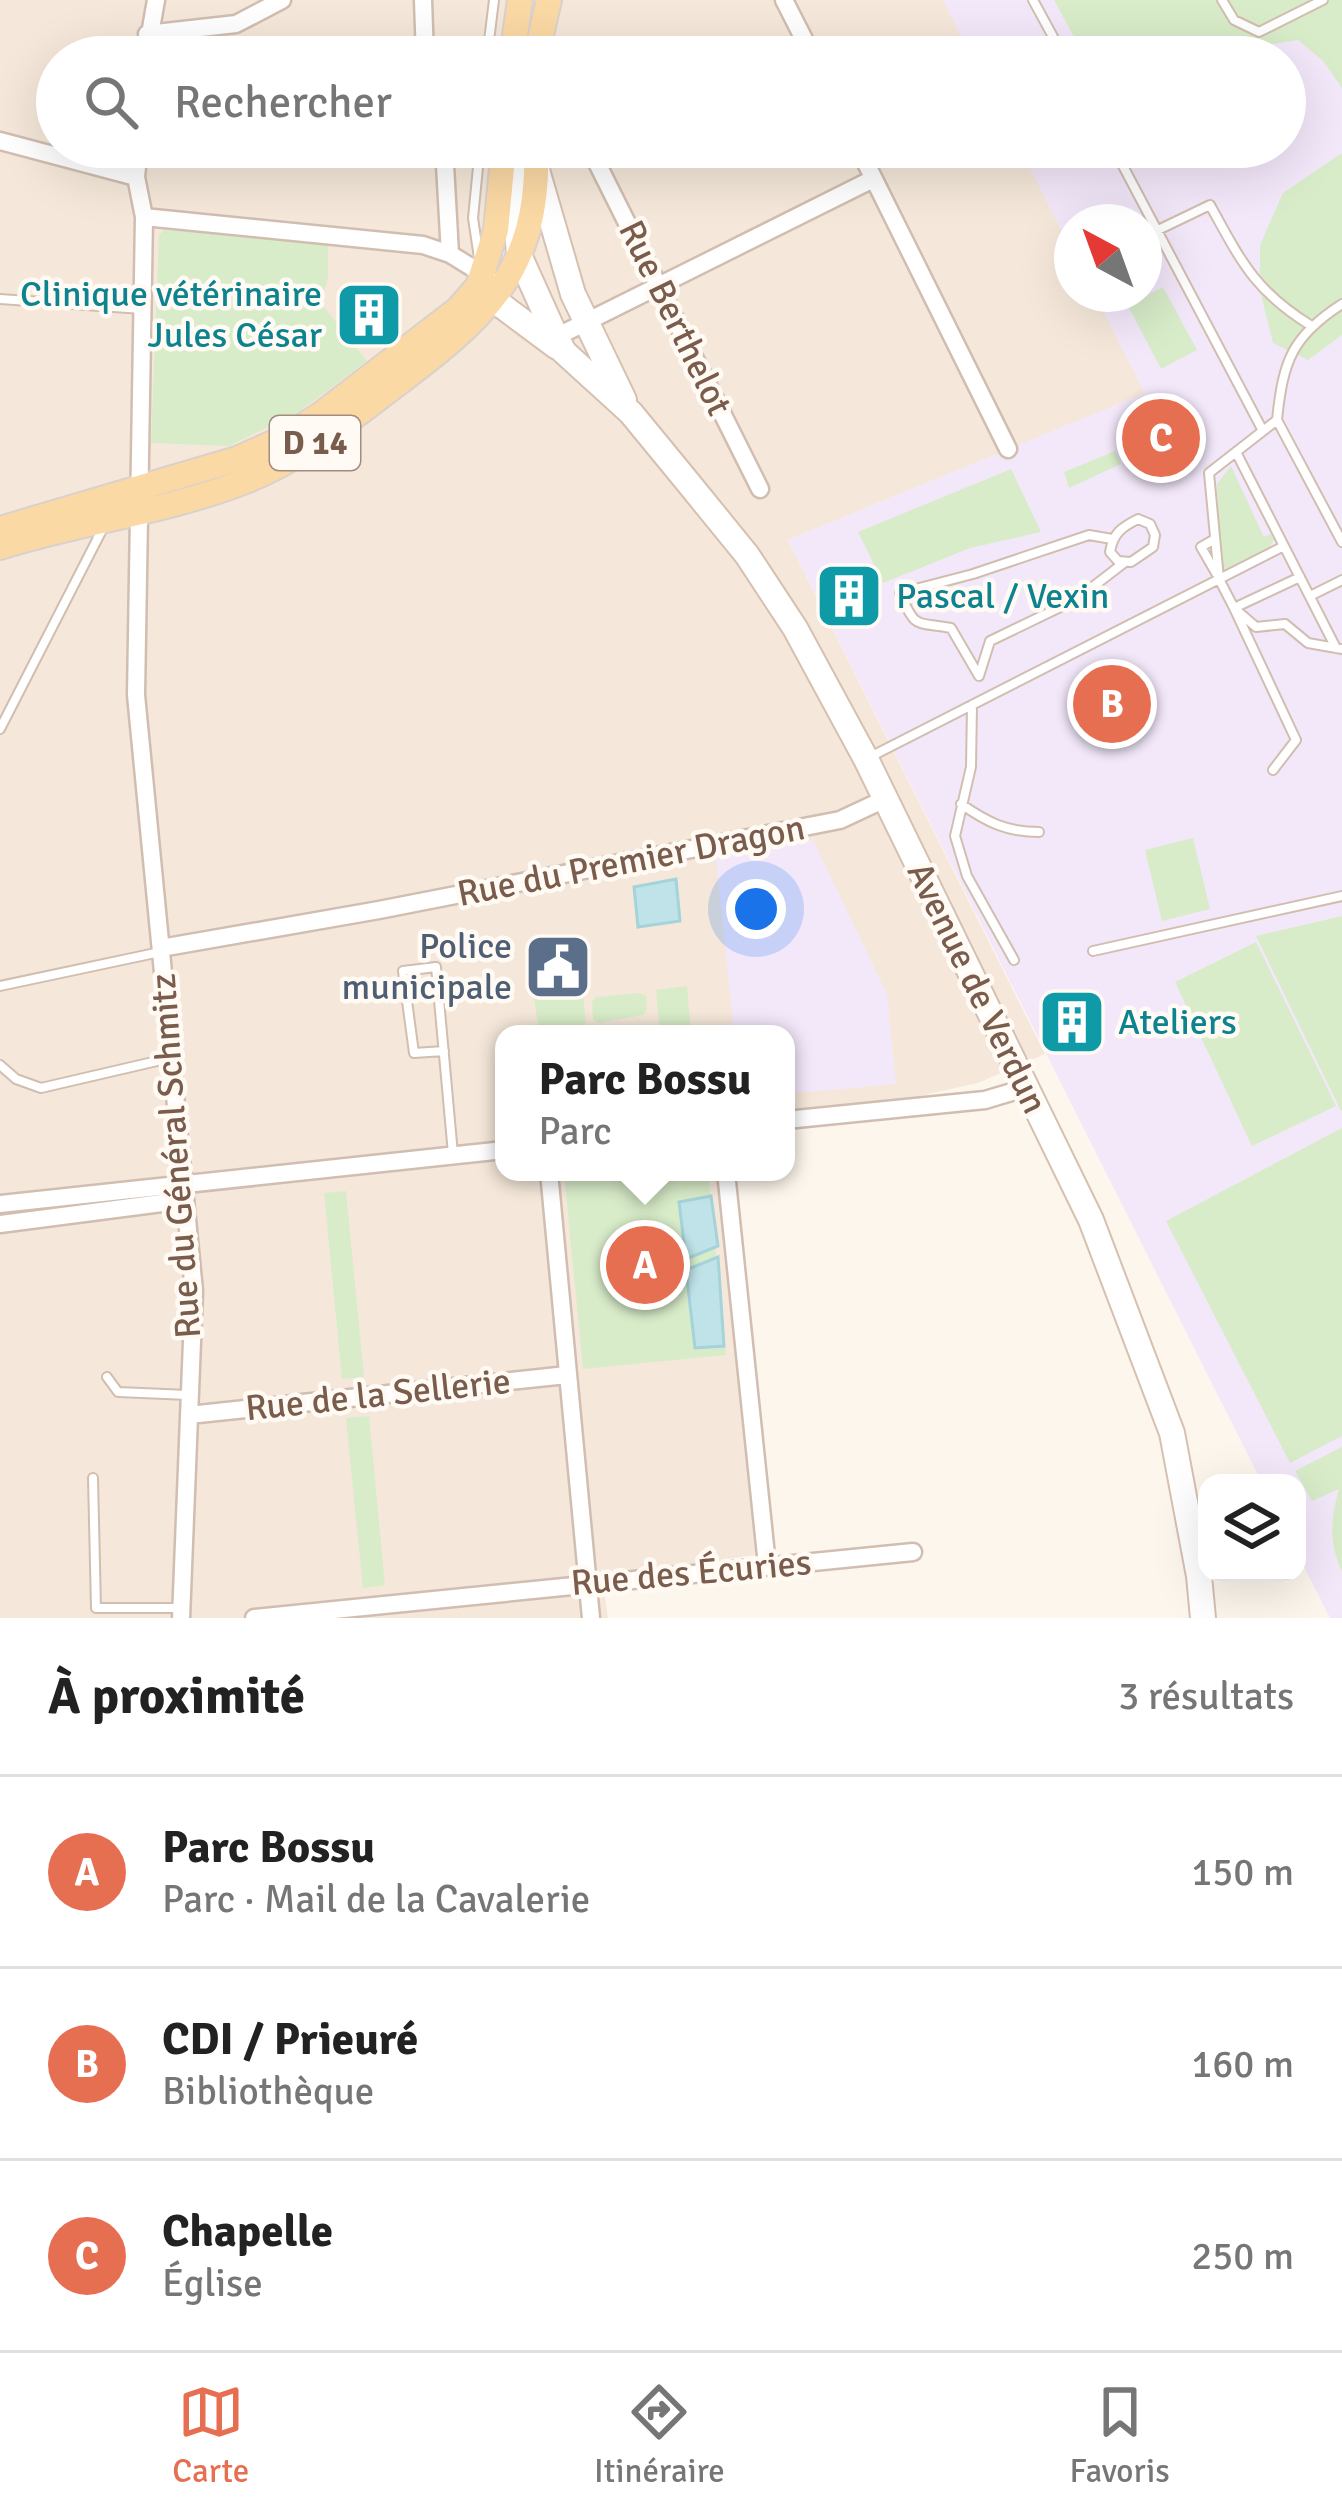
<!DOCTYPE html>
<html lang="fr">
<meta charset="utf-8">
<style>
body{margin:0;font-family:Signika,sans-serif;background:#f6f6f6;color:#222}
.controls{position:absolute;right:36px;bottom:36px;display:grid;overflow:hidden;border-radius:24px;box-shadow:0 12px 48px #0002}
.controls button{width:108px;height:108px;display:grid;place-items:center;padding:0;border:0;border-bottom:3px solid #e0e0e0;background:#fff;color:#222;font:60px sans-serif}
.compass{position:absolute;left:1054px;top:204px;width:108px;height:108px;border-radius:50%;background:#fff;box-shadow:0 12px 48px #0002;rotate:319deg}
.you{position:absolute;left:756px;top:909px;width:42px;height:42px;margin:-30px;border:9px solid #fff;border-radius:50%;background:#1a73e8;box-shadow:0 0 0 18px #1a73e833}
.badge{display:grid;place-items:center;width:78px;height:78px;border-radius:50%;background:#e76f51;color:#fff;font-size:39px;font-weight:700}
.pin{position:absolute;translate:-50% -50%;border:6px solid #fff;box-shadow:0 3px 12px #0006}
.popup{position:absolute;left:495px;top:1025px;width:300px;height:156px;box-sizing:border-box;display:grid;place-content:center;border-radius:24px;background:#fff;filter:drop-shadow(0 3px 9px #0005);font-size:39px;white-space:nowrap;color:#767676}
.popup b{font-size:45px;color:#222}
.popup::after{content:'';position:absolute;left:50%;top:100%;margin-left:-24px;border:24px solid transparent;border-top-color:#fff}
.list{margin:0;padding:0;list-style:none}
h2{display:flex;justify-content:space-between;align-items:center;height:156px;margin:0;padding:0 48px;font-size:51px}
h2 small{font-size:39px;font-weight:400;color:#767676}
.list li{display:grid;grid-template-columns:78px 1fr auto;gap:36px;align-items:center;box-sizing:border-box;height:192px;padding:0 48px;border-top:3px solid #e0e0e0}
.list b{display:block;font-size:45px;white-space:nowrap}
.list p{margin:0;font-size:39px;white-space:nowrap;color:#767676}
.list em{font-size:39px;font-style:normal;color:#767676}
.icon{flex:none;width:66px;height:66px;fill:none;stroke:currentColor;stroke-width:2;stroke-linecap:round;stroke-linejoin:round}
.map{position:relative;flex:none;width:1342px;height:1618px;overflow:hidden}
.search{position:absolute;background:#fff;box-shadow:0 12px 48px #0002;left:36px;right:36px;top:36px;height:132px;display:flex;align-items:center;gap:30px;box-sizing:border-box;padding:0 42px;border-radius:66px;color:#767676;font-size:45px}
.sheet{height:732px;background:#fff}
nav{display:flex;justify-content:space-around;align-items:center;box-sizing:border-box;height:168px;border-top:3px solid #e0e0e0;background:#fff;font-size:33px;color:#767676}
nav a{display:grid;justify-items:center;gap:6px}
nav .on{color:#e76f51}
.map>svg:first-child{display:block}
.residential{fill:#f5e8da}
.education{fill:#f3e8fa}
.green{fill:#d8ecc9}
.water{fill:#bfe3e8;stroke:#a5d3da;stroke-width:3}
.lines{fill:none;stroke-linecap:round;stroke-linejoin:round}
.lane-casing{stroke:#d1beb0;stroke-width:12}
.street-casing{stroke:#d1beb0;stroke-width:21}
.secondary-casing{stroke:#d6c0b0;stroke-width:28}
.primary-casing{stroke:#dad1cd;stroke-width:28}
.lane{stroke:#fff;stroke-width:8}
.street{stroke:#fff;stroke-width:16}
.secondary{stroke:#fff;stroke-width:24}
.primary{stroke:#fbd9a5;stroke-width:24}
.labels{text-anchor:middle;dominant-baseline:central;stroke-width:9;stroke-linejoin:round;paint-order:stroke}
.shield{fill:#fffaf3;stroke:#a28b7f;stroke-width:3}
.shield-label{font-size:33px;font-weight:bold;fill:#7a5c4d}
.culture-label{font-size:36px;fill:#0d838f;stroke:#fffaf3;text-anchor:start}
.street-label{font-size:36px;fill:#7a5c4d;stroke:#fffaf3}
.service-label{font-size:36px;fill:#4e5e75;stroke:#fffaf3;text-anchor:end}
</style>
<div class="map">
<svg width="1342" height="1618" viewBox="0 0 1342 1618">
<rect width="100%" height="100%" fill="#fdf6ec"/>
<!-- residential -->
<path class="residential" d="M 0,0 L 944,0 L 974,57 L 57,57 L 57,147 L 1020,147 L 1072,249 L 1072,294 L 1095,294 L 1146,393 L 788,540 L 1045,1054 L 978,1083 L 786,1126 L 786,1034 L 504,1034 L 504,1172 L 734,1172 L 762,1554 L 602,1577 L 608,1618 L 0,1618 Z"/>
<!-- education -->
<path class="education" d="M 943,0 L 1342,0 L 1342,1618 L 1330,1618 L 1297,1553 L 1297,1483 L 1262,1483 L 788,540 L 1145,393 L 1094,294 L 1144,294 L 1144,222 L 1072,222 L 1072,251 L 1019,147 L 1285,147 L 1285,57 L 972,57 Z
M 813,840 L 887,994 L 896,1084 L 786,1094 L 786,1034 L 734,1034 L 716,858 Z"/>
<!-- green -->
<path class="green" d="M 1054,0 L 1342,0 L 1342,88 L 1323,61 L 1298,40 L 1260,46 L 1239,57 L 1138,57 L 1134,51 L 1124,57 L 1085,57 Z
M 1342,153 L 1342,335 L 1308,360 L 1273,343 L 1260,291 L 1260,245 L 1283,193 Z
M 164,230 L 328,243 L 328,277 L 321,303 L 367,361 L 300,411 L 229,446 L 151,443 L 159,235 Z
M 1163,287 L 1197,350 L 1161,369 L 1128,306 Z
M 1115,451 L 1121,464 L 1069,488 L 1064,472 Z
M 1231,466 L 1264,537 L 1271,534 L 1274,540 L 1269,548 L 1221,572 L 1217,484 Z
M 1011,469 L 1041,532 L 970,548 L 883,583 L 858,532 Z
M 1193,838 L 1210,909 L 1162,921 L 1145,850 Z
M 1342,916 L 1342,1111 L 1341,1111 L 1256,936 Z
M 1256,942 L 1336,1106 L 1252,1146 L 1175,982 Z
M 687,986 L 691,1034 L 660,1034 L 656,990 Z
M 640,993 L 646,996 L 647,1009 L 643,1015 L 598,1023 L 593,1020 L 592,1002 L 596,997 Z
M 583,994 L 586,1025 L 539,1031 L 534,998 Z
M 1342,1128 L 1342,1436 L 1290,1463 L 1166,1221 Z
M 564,1172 L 708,1172 L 726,1355 L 583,1369 Z
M 346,1191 L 364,1377 L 342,1379 L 324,1193 Z
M 369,1416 L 385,1585 L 363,1588 L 346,1418 Z
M 1342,1447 L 1342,1572 C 1329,1543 1330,1520 1339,1489 L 1312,1501 L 1295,1471 Z"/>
<!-- water -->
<path class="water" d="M 676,879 L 680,921 L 638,927 L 634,887 Z
M 711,1196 L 718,1246 L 686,1259 L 679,1202 Z
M 718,1257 L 724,1346 L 695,1348 L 686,1270 Z"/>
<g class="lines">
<!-- lane casing -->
<g class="lane-casing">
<path id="lane" d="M 1033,0 L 1064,57
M 1222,0 L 1234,20 L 1259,32 L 1323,0
M 487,57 L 494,0
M 1113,147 L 1263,431
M 1158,230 L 1210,205 C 1241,261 1254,290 1310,325
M 479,258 L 473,218 L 480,147
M 0,299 L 142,309
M 1277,420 C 1283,361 1292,336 1342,304
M 1236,452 L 1336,648
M 1138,519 L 1150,524 L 1155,535 L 1153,547 L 1131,562 L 1118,561 L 1110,552 C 1113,533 1122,527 1138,519 Z
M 1112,539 L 1089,535 L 973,574 L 900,593 C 916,631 916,621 951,628 L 979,676 L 990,641 L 1077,599 L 1125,562
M 1215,539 L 1201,547 L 1216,573
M 1342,542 L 1277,420 L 1209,473 L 1219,579 L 1234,608 L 1256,627 L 1285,624 L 1308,643 L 1342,649
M 1310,596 L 1342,580
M 972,705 L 971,767 L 955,836 L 967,876 L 1014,960
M 0,729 L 103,528
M 868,758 L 1284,546
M 1273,770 L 1296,740 L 1234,608 L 1300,577
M 961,804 C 987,822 1006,832 1039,832
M 1093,951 L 1342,896
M 0,986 L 160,952
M 444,1051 L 414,1053 L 403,971 L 436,967 L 453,1154
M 0,1065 L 16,1079 L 41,1088 L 170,1058
M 107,1377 L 118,1392 L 188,1395
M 93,1478 L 96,1608 L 180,1608"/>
</g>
<!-- street casing -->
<g class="street-casing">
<path id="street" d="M 423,0 L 425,57
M 784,0 L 813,57
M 147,34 L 236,24 L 282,0
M 146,57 L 156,0
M 0,141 L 136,177
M 139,147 L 136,177 L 144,217 L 136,695 L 194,1291 L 181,1618
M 444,147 L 450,254
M 589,147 L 760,489
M 858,147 L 1008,449
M 144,217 L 423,245 L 450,254 L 484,275
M 556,337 L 873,179
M 161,948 L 379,910 L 840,820 L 885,799
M 786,1120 L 985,1100 L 1025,1088
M 549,1172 L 591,1618
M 726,1172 L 767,1565
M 0,1204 L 504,1150
M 0,1224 L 185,1200
M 189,1415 L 567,1375
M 254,1618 L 913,1552"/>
</g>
<!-- secondary casing -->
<g class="secondary-casing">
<path id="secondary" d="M 519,147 L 515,197 L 519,255 L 556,337 L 564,352 L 631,413 L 686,480 L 747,555 L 795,628 L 866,759 L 1091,1220 L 1172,1433 L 1199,1576 L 1203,1618
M 537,170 L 573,294 L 624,400
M 487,283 L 494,300 L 557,347"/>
</g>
<!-- primary casing -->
<g class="primary-casing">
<path id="primary" d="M 512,57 L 520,0
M 536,57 L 549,0
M 0,529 L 237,459 L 282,439 L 320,415 L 458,309 L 478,286 L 496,230 L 504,147
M 0,547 C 82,521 168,512 248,480 C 296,461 339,428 380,397 C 476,324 541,280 536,147"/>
</g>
<!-- lane -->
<use href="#lane" class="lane"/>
<!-- street -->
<use href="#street" class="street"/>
<!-- secondary -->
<use href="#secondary" class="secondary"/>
<!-- primary -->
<use href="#primary" class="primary"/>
</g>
<!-- icons -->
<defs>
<g id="building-square" transform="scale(3.45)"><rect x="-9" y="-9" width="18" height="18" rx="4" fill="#0f9aa8" stroke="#fffaf3"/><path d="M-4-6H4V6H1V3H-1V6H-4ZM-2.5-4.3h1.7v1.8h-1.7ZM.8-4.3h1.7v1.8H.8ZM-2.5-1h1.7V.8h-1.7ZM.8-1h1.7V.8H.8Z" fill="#fff"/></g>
<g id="civic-square" transform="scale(3.45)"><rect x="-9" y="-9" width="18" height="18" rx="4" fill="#5c6f8a" stroke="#fffaf3"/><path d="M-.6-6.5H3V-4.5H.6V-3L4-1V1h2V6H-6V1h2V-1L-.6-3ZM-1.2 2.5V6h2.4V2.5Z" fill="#fff"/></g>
</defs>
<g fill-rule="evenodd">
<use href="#building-square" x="369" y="315"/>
<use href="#building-square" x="849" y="596"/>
<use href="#civic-square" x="558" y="967"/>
<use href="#building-square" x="1072" y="1022"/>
</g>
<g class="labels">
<!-- shield labels -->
<rect class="shield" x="270" y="416" width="90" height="54" rx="9"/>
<g class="shield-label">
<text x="315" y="443">D 14</text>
</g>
<!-- culture labels -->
<g class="culture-label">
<text x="322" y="294" text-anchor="end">Clinique vétérinaire<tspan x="322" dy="41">Jules César</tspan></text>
<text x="896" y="596">Pascal / Vexin</text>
<text x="1118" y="1022">Ateliers</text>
</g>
<!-- street labels -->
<g class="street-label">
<text transform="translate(675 318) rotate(64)">Rue Berthelot</text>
<text transform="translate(631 861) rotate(-11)">Rue du Premier Dragon</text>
<text transform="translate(977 988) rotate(64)">Avenue de Verdun</text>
<text transform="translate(176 1156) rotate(-94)">Rue du Général Schmitz</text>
<text transform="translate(378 1395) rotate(-6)">Rue de la Sellerie</text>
<text transform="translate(691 1573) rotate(-5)">Rue des Écuries</text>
</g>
<!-- service labels -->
<g class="service-label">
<text x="512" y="946">Police<tspan x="512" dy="41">municipale</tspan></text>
</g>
</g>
</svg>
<div class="controls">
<button><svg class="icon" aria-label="layers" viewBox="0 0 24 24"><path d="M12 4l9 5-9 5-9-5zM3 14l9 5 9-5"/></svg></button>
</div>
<svg class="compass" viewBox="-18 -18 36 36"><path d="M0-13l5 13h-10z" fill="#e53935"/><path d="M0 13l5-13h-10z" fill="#767676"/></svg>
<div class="you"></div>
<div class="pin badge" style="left:645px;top:1265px">A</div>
<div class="popup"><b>Parc Bossu</b>Parc</div>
<div class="pin badge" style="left:1112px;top:704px">B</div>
<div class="pin badge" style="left:1161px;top:438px">C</div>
<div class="search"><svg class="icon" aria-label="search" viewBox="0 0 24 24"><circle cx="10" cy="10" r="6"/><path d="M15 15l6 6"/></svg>Rechercher</div>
</div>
<section class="sheet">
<h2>À proximité<small>3 résultats</small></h2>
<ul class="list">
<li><span class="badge">A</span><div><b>Parc Bossu</b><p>Parc · Mail de la Cavalerie</p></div><em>150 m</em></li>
<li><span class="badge">B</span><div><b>CDI / Prieuré</b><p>Bibliothèque</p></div><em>160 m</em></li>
<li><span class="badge">C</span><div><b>Chapelle</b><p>Église</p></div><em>250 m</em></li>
</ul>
</section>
<nav>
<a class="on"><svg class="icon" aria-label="map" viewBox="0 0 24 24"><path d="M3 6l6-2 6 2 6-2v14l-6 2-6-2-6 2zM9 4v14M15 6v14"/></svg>Carte</a>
<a><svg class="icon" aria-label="directions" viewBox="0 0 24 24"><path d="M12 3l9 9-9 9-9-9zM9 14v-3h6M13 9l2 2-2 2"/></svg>Itinéraire</a>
<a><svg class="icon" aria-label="saved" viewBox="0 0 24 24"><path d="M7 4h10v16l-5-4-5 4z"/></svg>Favoris</a>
</nav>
